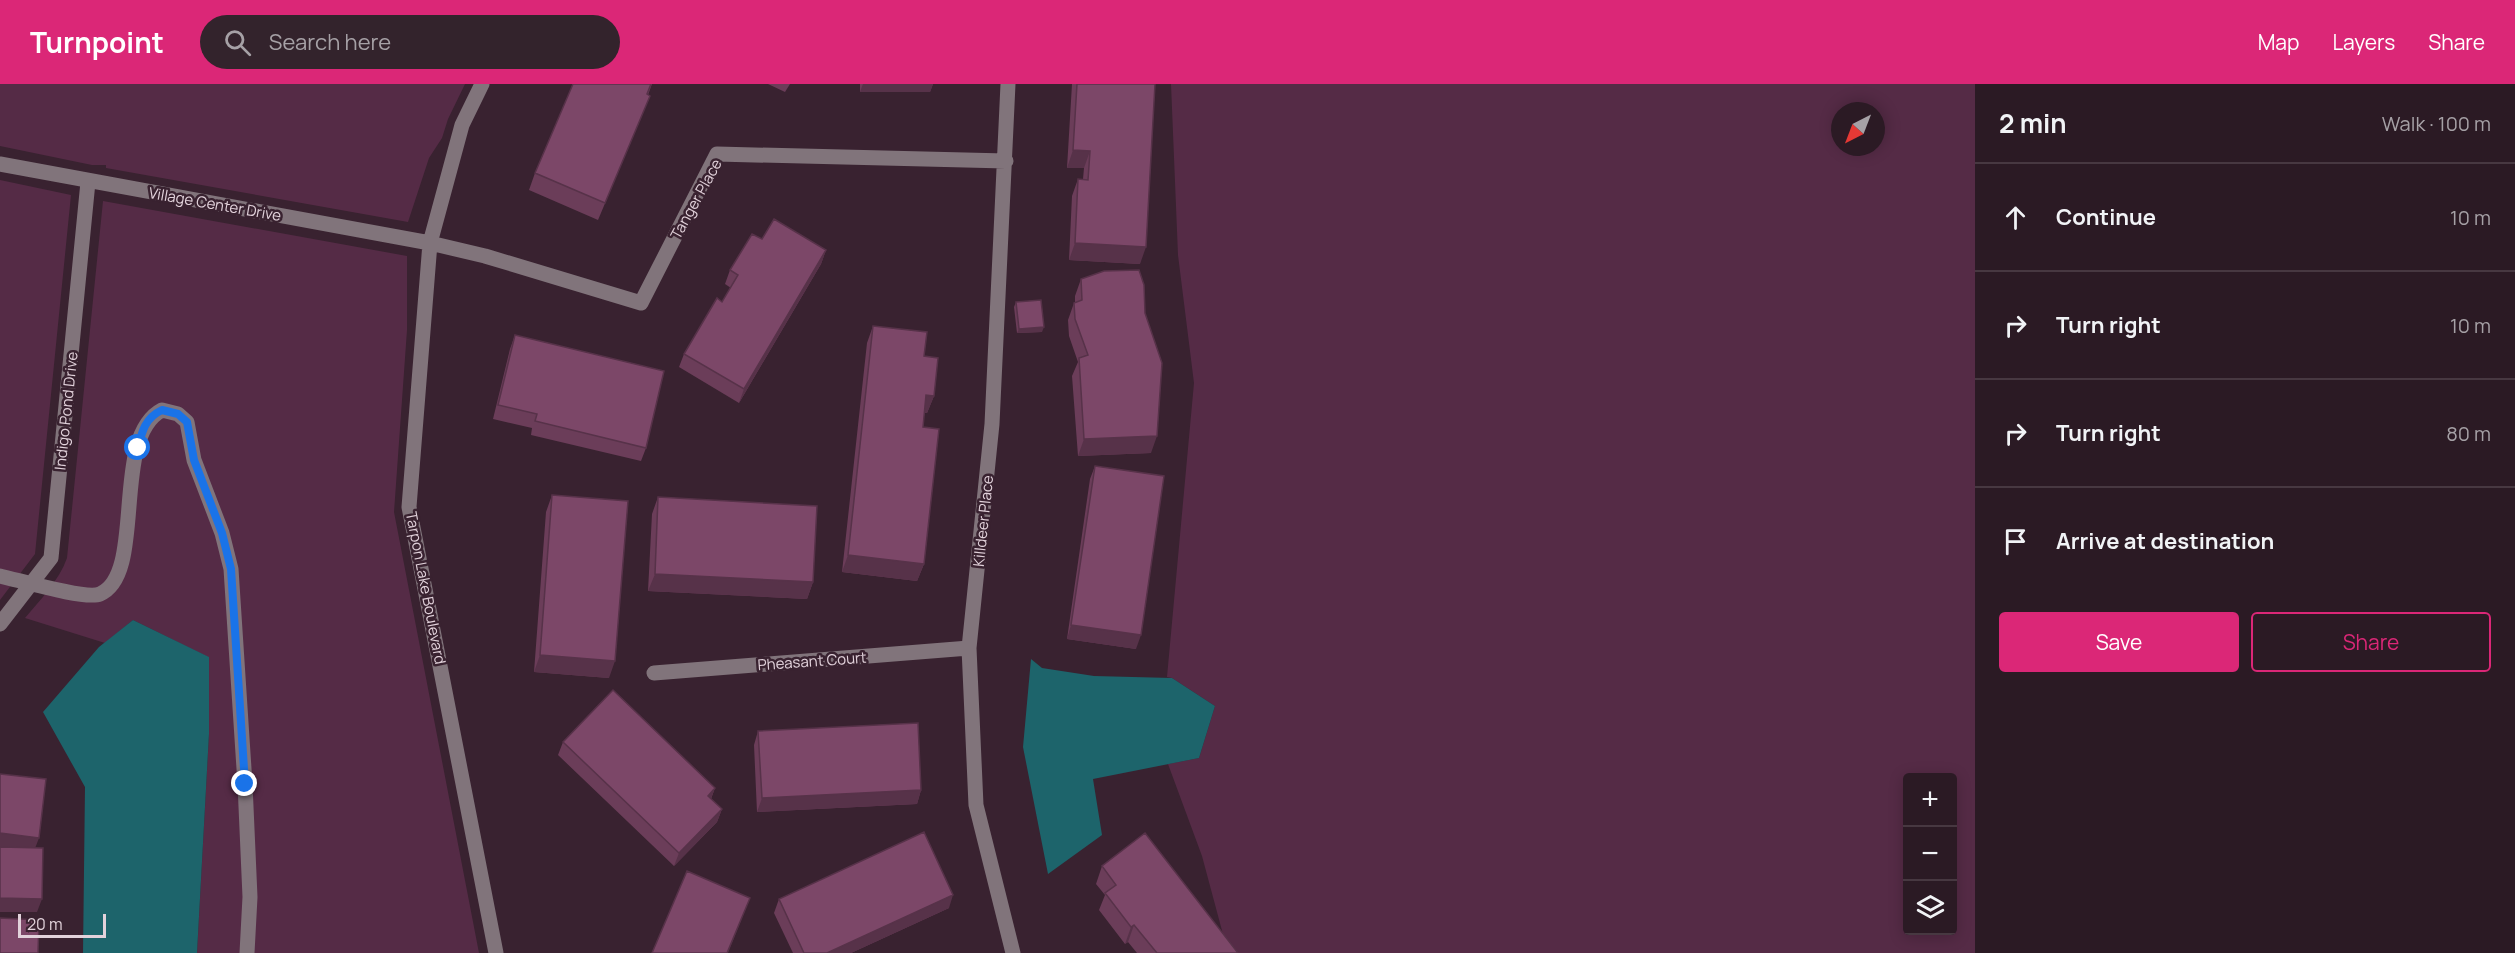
<!DOCTYPE html>
<meta charset="utf-8">
<style>
body{margin:0;font-family:Manrope,sans-serif;background:#33232c;color:#f1f3f6}
.controls{position:absolute;right:18px;bottom:18px;display:grid;overflow:hidden;border-radius:6px;box-shadow:0 3px 15px #0003}
.controls button{width:54px;height:54px;display:grid;place-items:center;padding:0;border:0;border-bottom:2px solid #473841;background:#2b1a24;color:#f1f3f6;font:30px sans-serif}
.compass{position:absolute;left:1831px;top:18px;width:54px;height:54px;border-radius:50%;background:#2b1a24;box-shadow:0 3px 15px #0003;rotate:222deg}
.scale{position:absolute;left:18px;bottom:15px;width:88px;box-sizing:border-box;padding-left:6px;border:3px solid #e2d2db;border-top:0;font-size:16px;line-height:21px;white-space:nowrap;color:#e2d2db;-webkit-text-stroke:4px #392230;paint-order:stroke}
.stop{position:absolute;width:18px;height:18px;margin:-14px;border:4px solid #1a73e8;border-radius:50%;background:#fff}
.stop.end{background:#1a73e8;border-color:#fff;box-shadow:0 2px 6px #0008}
.list{margin:0;padding:0;list-style:none}
h2{display:flex;justify-content:space-between;align-items:center;height:78px;margin:0;padding:0 24px;font-size:26px}
h2 small{font-size:20px;font-weight:400;color:#a6a1a6}
.list li{display:grid;grid-template-columns:39px 1fr auto;gap:18px;align-items:center;box-sizing:border-box;height:108px;padding:0 24px;border-top:2px solid #473841}
.list b{display:block;font-size:22px;white-space:nowrap}
.list em{font-size:20px;font-style:normal;color:#a6a1a6}
.actions{display:flex;gap:12px;padding:18px 24px}
.actions a{flex:1;padding:14px 0;border:2px solid #db2777;border-radius:6px;text-align:center;font-size:21px;color:#db2777}
.actions .main{background:#db2777;color:#fff}
.icon{flex:none;width:33px;height:33px;fill:none;stroke:currentColor;stroke-width:2;stroke-linecap:round;stroke-linejoin:round}
.map{position:relative;flex:none;width:1975px;height:869px;overflow:hidden}
header{display:flex;align-items:center;gap:36px;box-sizing:border-box;height:84px;padding:0 30px;background:#db2777;color:#fff}
header strong{font-size:28px}
nav{display:flex;gap:33px;margin-inline-start:auto;font-size:21px}
.search{width:420px;height:54px;background:#33232c;display:flex;align-items:center;gap:15px;box-sizing:border-box;padding:0 21px;border-radius:33px;color:#a6a1a6;font-size:22px}
main{display:flex}
aside{flex:1;background:#2b1a24}
.map>svg:first-child{display:block}
.green{fill:#552b46;fill-rule:evenodd}
.water{fill:#1d646b}
.lines{fill:none;stroke-linecap:round;stroke-linejoin:round}
.minor{stroke:#81747b;stroke-width:15}
.wall{fill:#6b3d59}
.shaded-wall{fill:#573249}
.building{fill:#7c4768;stroke:#573249;stroke-width:1.5}
.route{stroke:#1a73e8;stroke-width:8}
.labels{text-anchor:middle;dominant-baseline:central;stroke-width:5;stroke-linejoin:round;paint-order:stroke}
.street-label{font-size:15px;fill:#e2d2db;stroke:#392230}
</style>
<header>
<strong>Turnpoint</strong>
<div class="search"><svg class="icon" aria-label="search" viewBox="0 0 24 24"><circle cx="10" cy="10" r="6"/><path d="M15 15l6 6"/></svg>Search here</div>
<nav><a>Map</a><a>Layers</a><a>Share</a></nav>
</header>
<main>
<div class="map">
<svg width="1975" height="869" viewBox="0 0 1975 869">
<rect width="100%" height="100%" fill="#392230"/>
<!-- green -->
<path class="green" d="M 0,0 L 465,0 L 448,35 L 442,54 L 429,74 L 408,138 L 106,84 L 106,81 L 92,81 L 0,62 Z
M 1171,0 L 1975,0 L 1975,869 L 1228,869 L 1202,772 L 1168,680 L 1199,674 L 1215,622 L 1172,594 L 1167,593 L 1194,299 L 1178,171 ZM 1840,27 L 1876,27 L 1876,63 L 1840,63 ZM 1908,694 L 1952,694 L 1952,846 L 1908,846 Z
M 0,96 L 71,111 L 35,470 L 0,516 Z
M 103,117 L 407,172 L 407,246 L 394,428 L 479,869 L 197,869 L 209,650 L 208,573 L 133,536 L 105,559 L 25,534 C 40,516 59,497 67,474 Z"/>
<!-- water -->
<path class="water" d="M 133,536 L 209,573 L 209,650 L 197,869 L 83,869 L 85,703 L 43,628 L 99,563 Z
M 1031,575 L 1042,584 L 1094,592 L 1172,594 L 1215,622 L 1199,674 L 1093,695 L 1102,751 L 1048,790 L 1023,663 Z"/>
<g class="lines">
<!-- minor -->
<path class="minor" d="M 482,0 L 462,41 L 430,159 L 409,423 L 496,869
M 1008,0 L 992,340 L 969,564 L 976,721 L 1013,869
M 0,80 L 430,159 L 485,172 L 641,219 L 717,70 L 1006,77
M 0,492 C 19,496 85,516 100,510 C 147,490 110,353 162,326 L 178,330 L 187,338 L 194,376 L 222,449 L 231,485 L 245,700 L 250,813 L 247,869
M 0,540 L 51,474 L 88,98
M 654,589 L 969,564"/>
</g>
<!-- wall -->
<path class="wall" d="M 573,0 L 652,0 L 648,11 L 643,29 L 598,136 L 529,106 L 535,89 Z
M 768,0 L 790,0 L 785,8 Z
M 860,0 L 933,0 L 930,8 L 860,8 Z
M 1072,0 L 1155,0 L 1140,180 L 1069,176 L 1072,112 L 1078,95 L 1083,95 L 1084,84 L 1067,84 Z
M 762,155 L 826,166 L 821,180 L 739,319 L 679,283 L 684,270 L 722,218 L 731,204 L 725,200 L 730,186 Z
M 1081,195 L 1151,369 L 1078,372 L 1072,292 L 1078,278 L 1069,252 L 1068,236 L 1074,219 L 1075,218 L 1075,212 Z
M 1016,218 L 1042,248 L 1017,249 L 1014,223 Z
M 873,242 L 924,272 L 934,312 L 927,329 L 924,329 L 923,343 L 924,480 L 917,497 L 842,488 L 867,259 Z
M 515,251 L 646,364 L 641,377 L 531,351 L 532,344 L 493,335 L 510,265 Z
M 1095,382 L 1136,565 L 1067,555 L 1090,395 Z
M 552,411 L 609,594 L 534,588 L 546,428 Z
M 658,413 L 813,498 L 807,515 L 648,507 L 652,430 Z
M 758,647 L 921,706 L 917,720 L 757,728 L 754,661 Z
M 563,658 L 715,704 L 711,715 L 722,725 L 717,738 L 674,782 L 558,671 Z
M 1102,782 L 1238,869 L 1137,869 L 1128,858 L 1125,860 L 1099,826 L 1105,811 L 1096,800 Z
M 779,815 L 949,824 L 851,869 L 793,869 L 774,829 Z"/>
<!-- shaded-wall -->
<path class="shaded-wall" d="M 863,0 L 933,0 L 930,8 L 860,8 Z
M 1073,66 L 1090,67 L 1084,84 L 1067,84 Z
M 1075,159 L 1146,163 L 1140,180 L 1069,176 Z
M 826,166 L 821,180 L 739,319 L 744,305 Z
M 1044,243 L 1042,248 L 1017,249 L 1019,245 Z
M 926,311 L 934,312 L 927,329 L 920,328 Z
M 1157,352 L 1151,369 L 1078,372 L 1084,355 Z
M 848,471 L 924,480 L 917,497 L 842,488 Z
M 655,490 L 813,498 L 807,515 L 648,507 Z
M 1071,541 L 1141,551 L 1136,565 L 1067,555 Z
M 540,571 L 615,577 L 609,594 L 534,588 Z
M 715,704 L 710,717 L 708,712 Z
M 921,706 L 917,720 L 757,728 L 762,714 Z
M 722,725 L 717,738 L 674,782 L 679,769 Z
M 0,749 L 39,754 L 34,767 L 0,763 Z
M 953,811 L 949,824 L 851,869 L 827,869 Z
M 0,814 L 42,815 L 37,828 L 0,828 Z
M 750,814 L 728,869 L 727,869 Z
M 1134,841 L 1128,858 L 1125,860 L 1131,843 Z"/>
<!-- building -->
<path class="building" d="M 573,0 L 651,0 L 647,10 L 650,12 L 605,119 L 535,89 Z
M 1077,0 L 1155,0 L 1146,163 L 1075,159 L 1078,95 L 1088,96 L 1090,67 L 1073,66 Z
M 774,135 L 826,166 L 744,305 L 684,270 L 717,214 L 722,218 L 738,191 L 730,186 L 752,150 L 762,155 Z
M 1139,186 L 1144,201 L 1145,229 L 1162,279 L 1157,352 L 1084,355 L 1079,274 L 1088,271 L 1075,235 L 1074,219 L 1082,216 L 1081,195 L 1104,187 Z
M 1041,216 L 1044,243 L 1019,245 L 1016,218 Z
M 873,242 L 927,248 L 924,272 L 938,274 L 934,312 L 926,311 L 923,343 L 939,345 L 924,480 L 848,471 Z
M 515,251 L 664,287 L 646,364 L 535,337 L 537,330 L 498,321 Z
M 1095,382 L 1164,392 L 1141,551 L 1071,541 Z
M 552,411 L 628,417 L 615,577 L 540,571 Z
M 658,413 L 817,422 L 813,498 L 655,490 Z
M 613,606 L 715,704 L 708,712 L 722,725 L 679,769 L 563,658 Z
M 918,639 L 921,706 L 762,714 L 758,647 Z
M 0,690 L 46,695 L 39,754 L 0,749 Z
M 924,748 L 953,811 L 827,869 L 804,869 L 779,815 Z
M 1145,749 L 1238,869 L 1157,869 L 1134,841 L 1131,843 L 1105,809 L 1116,801 L 1102,782 Z
M 0,763 L 43,764 L 42,815 L 0,814 Z
M 687,787 L 750,814 L 727,869 L 652,869 Z
M 0,834 L 39,836 L 38,869 L 0,869 Z"/>
<g class="lines">
<!-- route -->
<path class="route" d="M 138,364 C 142,347 145,334 162,326 L 178,330 L 187,338 L 194,376 L 222,449 L 231,485 L 245,700"/>
</g>
<g class="labels">
<!-- street labels -->
<g class="street-label">
<text transform="translate(696 115) rotate(-61)">Tanger Place</text>
<text transform="translate(215 120) rotate(10)">Village Center Drive</text>
<text transform="translate(66 327) rotate(-84)">Indigo Pond Drive</text>
<text transform="translate(983 437) rotate(-84)">Killdeer Place</text>
<text transform="translate(426 504) rotate(79)">Tarpon Lake Boulevard</text>
<text transform="translate(812 577) rotate(-4)">Pheasant Court</text>
</g>
</g>
</svg>
<div class="controls">
<button>+</button>
<button>−</button>
<button><svg class="icon" aria-label="layers" viewBox="0 0 24 24"><path d="M12 4l9 5-9 5-9-5zM3 14l9 5 9-5"/></svg></button>
</div>
<svg class="compass" viewBox="-18 -18 36 36"><path d="M0-13l5 13h-10z" fill="#e53935"/><path d="M0 13l5-13h-10z" fill="#a6a1a6"/></svg>
<div class="scale">20 m</div>
<div class="stop" style="left:138px;top:364px"></div>
<div class="stop end" style="left:245px;top:700px"></div>
</div>
<aside>
<h2>2 min<small>Walk · 100 m</small></h2>
<ul class="list">
<li><svg class="icon" aria-label="ahead" viewBox="0 0 24 24"><path d="M12 20V5M6 11l6-6 6 6"/></svg><div><b>Continue</b></div><em>10 m</em></li>
<li><svg class="icon" aria-label="right" viewBox="0 0 24 24"><path d="M7 20v-9h11M14 6l5 5-5 5"/></svg><div><b>Turn right</b></div><em>10 m</em></li>
<li><svg class="icon" aria-label="right" viewBox="0 0 24 24"><path d="M7 20v-9h11M14 6l5 5-5 5"/></svg><div><b>Turn right</b></div><em>80 m</em></li>
<li><svg class="icon" aria-label="arrive" viewBox="0 0 24 24"><path d="M6 21V4h12l-3 4 3 4H6"/></svg><div><b>Arrive at destination</b></div></li>
</ul>
<div class="actions"><a class="main">Save</a><a>Share</a></div>
</aside>
</main>
